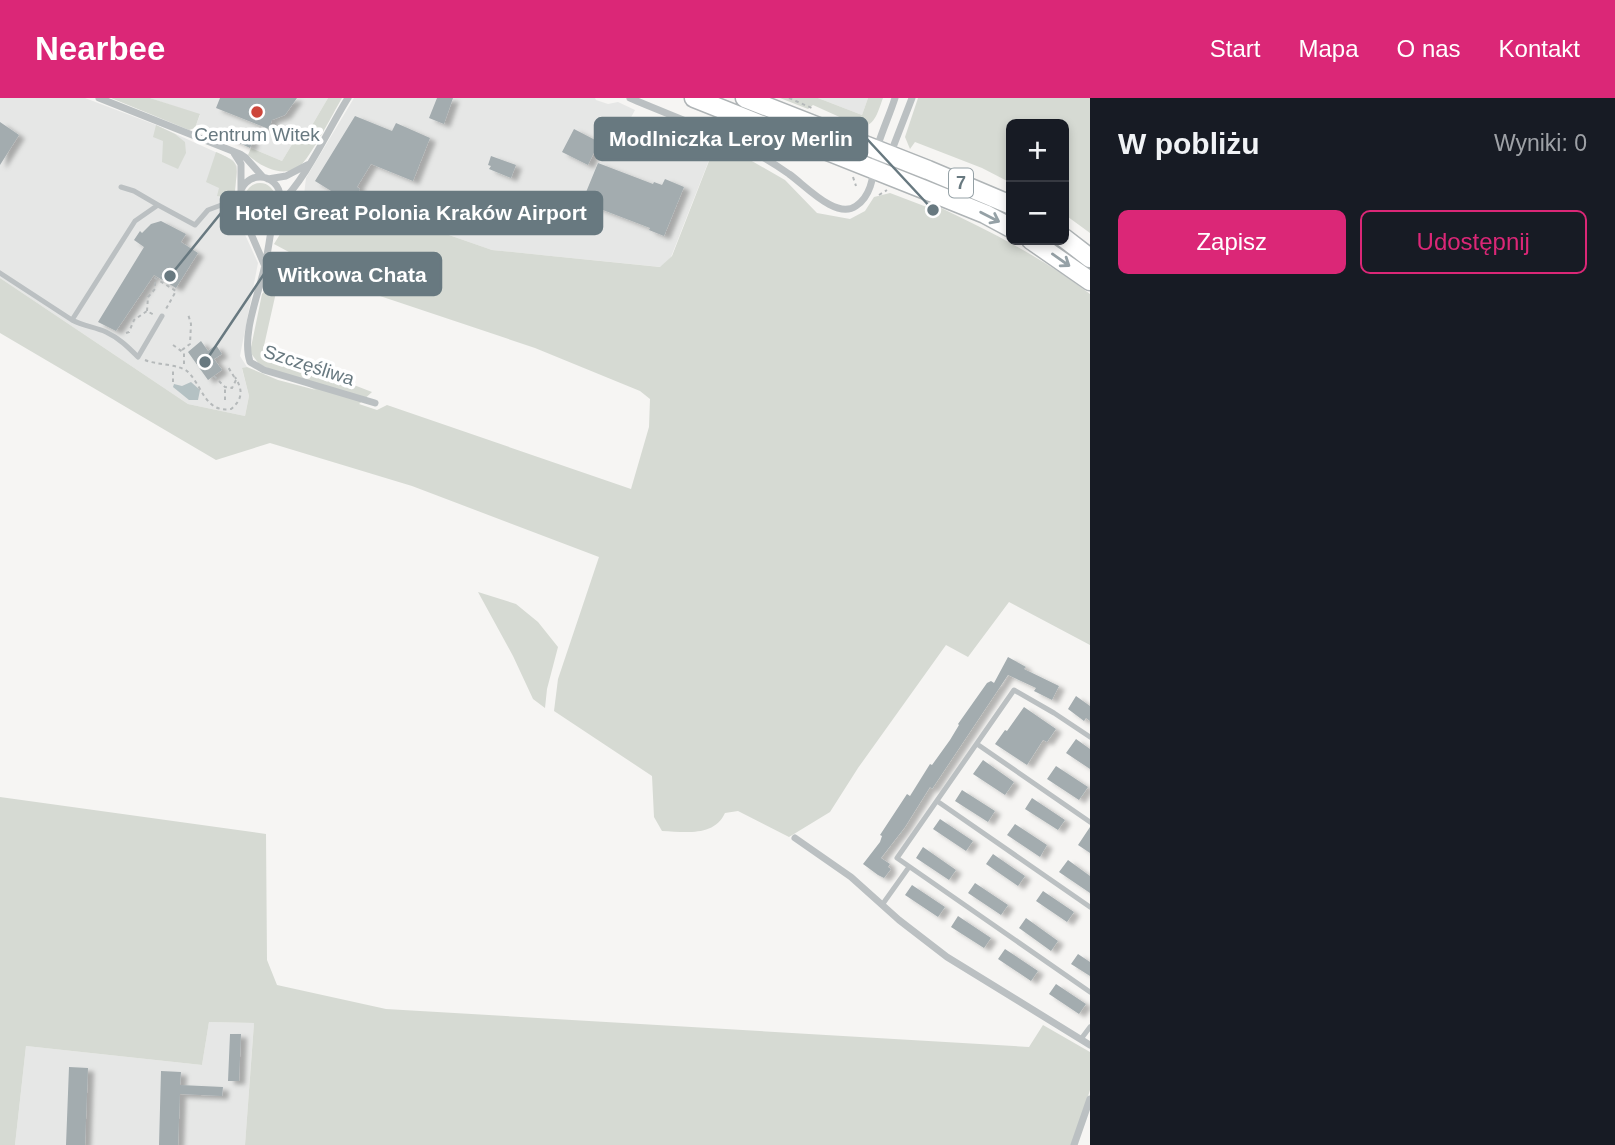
<!DOCTYPE html>
<html lang="pl">
<meta charset="utf-8">
<style>
body{margin:0;font-family:Helvetica,sans-serif;background:#20242c;color:#f1f3f6}
.controls{position:absolute;right:21px;top:21px;display:grid;overflow:hidden;border-radius:10px;box-shadow:0 4px 10px #0003}
.controls button{width:63px;height:63px;display:grid;place-items:center;padding:0;border:0;border-bottom:2px solid #363941;background:#171b24;color:#f1f3f6;font:35px sans-serif}
.list{margin:0;padding:0;list-style:none}
h2{display:flex;justify-content:space-between;align-items:center;height:91px;margin:0;padding:0 28px;font-size:30px}
h2 small{font-size:23px;font-weight:400;color:#9ea1a6}
.actions{display:flex;gap:14px;padding:21px 28px}
.actions a{flex:1;padding:16px 0;border:2px solid #db2777;border-radius:10px;text-align:center;font-size:24px;color:#db2777}
.actions .main{background:#db2777;color:#fff}
.map{position:relative;flex:none;width:1090px;height:1047px;overflow:hidden}
header{display:flex;align-items:center;gap:42px;box-sizing:border-box;height:98px;padding:0 35px;background:#db2777;color:#fff}
header strong{font-size:33px}
nav{display:flex;gap:38px;margin-inline-start:auto;font-size:24px}
main{display:flex}
aside{flex:1;background:#171b24}
.map>svg:first-child{display:block}
.built{fill:#e6e7e6}
.green{fill:#d6dad3}
.water{fill:#b4c1c3}
.building{fill:#a3acaf;filter:url(#shadow)}
.lines{fill:none;stroke-linecap:round;stroke-linejoin:round}
.primary-casing{stroke:#afb4b6;stroke-width:21}
.path{stroke:#b5b9ba;stroke-width:2;stroke-dasharray:3.5 3.5;stroke-linecap:butt}
.lane{stroke:#bbc0c2;stroke-width:5}
.street{stroke:#bbc0c2;stroke-width:7}
.primary{stroke:#fff;stroke-width:18}
.oneway{stroke:#95a1a6}
.poi-dot{fill:#cd463b;stroke:#fff;stroke-width:2.5}
.labels{text-anchor:middle;dominant-baseline:central;stroke-width:7;stroke-linejoin:round;paint-order:stroke}
.shield{fill:#fff;stroke:#95a1a6;stroke-width:2}
.shield-label{font-size:18px;font-weight:bold;fill:#687980}
.poi-label{font-size:19px;fill:#687980;stroke:#fff}
.street-label{font-size:19px;fill:#687980;stroke:#fff}
.leader{fill:none;stroke:#687980;stroke-width:2.5}
.callout-dot{fill:#687980;stroke:#fff;stroke-width:2.5}
.callout{fill:#687980;stroke:#687980;stroke-width:2.5}
.callout-label{font-size:21px;text-anchor:middle;font-weight:bold;fill:#fff}
</style>
<header>
<strong>Nearbee</strong>
<nav><a>Start</a><a>Mapa</a><a>O nas</a><a>Kontakt</a></nav>
</header>
<main>
<div class="map">
<svg width="1090" height="1047" viewBox="0 0 1090 1047">
<defs>
<filter id="shadow"><feDropShadow dx="6" dy="3.5" stdDeviation="2" flood-color="#0004"/></filter>
</defs>
<rect width="100%" height="100%" fill="#f6f5f3"/>
<!-- built -->
<path class="built" d="M 0,0 L 85,0 L 156,27 L 233,62 L 237,68 L 235,93 L 228,110 L 237,113 L 242,130 L 258,165 L 240,258 L 247,269 L 242,271 L 249,298 L 245,318 L 188,306 L 0,180 Z
M 150,0 L 328,0 L 301,46 L 294,43 L 282,63 L 196,27 L 200,17 Z
M 354,0 L 595,0 L 596,2 L 608,6 L 618,4 L 635,12 L 628,25 L 650,34 L 656,24 L 694,40 L 690,55 L 709,62 L 671,159 L 661,169 L 492,152 L 449,137 L 415,129 L 409,137 L 360,128 L 290,120 L 304,97 L 306,80 Z
M 818,0 L 868,0 L 862,17 Z
M 209,924 L 254,925 L 245,1047 L 15,1047 L 26,948 L 202,967 Z"/>
<!-- green -->
<path class="green" d="M 111,0 L 150,0 L 200,16 L 195,30 L 189,32 Z
M 328,0 L 342,0 C 332,17 314,53 302,66 C 286,82 261,69 248,57 L 251,50 L 282,63 L 294,43 L 301,46 Z
M 780,0 L 818,0 L 862,17 L 868,0 L 883,0 C 877,16 875,30 856,29 L 855,26 L 813,7 L 808,11 Z
M 918,0 L 1090,0 L 1090,135 L 1064,116 L 1064,26 L 1011,26 L 1011,85 L 982,70 L 915,44 L 910,51 L 905,39 Z
M 156,27 L 175,36 L 185,44 L 186,55 L 178,71 L 162,64 L 163,43 L 153,39 Z
M 724,47 L 785,82 L 817,115 L 850,121 L 865,113 L 874,99 L 890,95 L 932,111 L 935,107 C 989,133 1042,159 1090,196 L 1090,547 L 1009,504 L 968,559 L 946,547 L 858,670 L 830,714 L 789,739 L 738,713 L 725,715 C 714,739 685,734 662,733 L 654,719 L 652,678 L 554,613 L 558,581 L 599,459 L 412,388 L 270,345 L 216,362 L 0,235 L 0,180 L 188,306 L 245,318 L 249,298 L 242,270 L 247,269 L 278,282 L 316,292 L 259,266 L 250,254 L 262,196 L 267,190 L 277,190 L 263,252 L 372,294 L 359,306 L 377,312 L 387,307 L 631,391 L 649,329 L 650,301 L 640,293 L 535,250 L 356,190 L 274,146 L 290,120 L 360,128 L 408,137 L 414,129 L 449,137 L 492,152 L 660,169 L 672,158 L 709,63 L 705,61 L 714,49 Z
M 216,54 C 242,65 237,67 235,93 L 227,99 L 217,98 L 219,90 L 206,84 Z
M245 100a15 15 0 1 1 30 0a15 15 0 1 1-30 0Z
M 478,494 L 516,506 L 538,524 L 558,549 L 547,591 L 545,610 L 533,601 L 513,558 Z
M 0,699 L 266,736 L 267,862 L 277,887 L 386,911 L 1029,949 L 1043,927 L 1090,954 L 1090,992 L 1072,1047 L 245,1047 L 254,925 L 209,924 L 202,967 L 26,948 L 15,1047 L 0,1047 Z"/>
<!-- water -->
<path class="water" d="M 191,284 L 200,292 L 198,302 L 189,302 L 173,289 L 174,286 L 182,288 Z"/>
<!-- building -->
<path class="building" d="M 220,0 L 297,0 L 285,17 L 272,22 L 269,31 L 216,10 Z
M 437,0 L 453,0 L 444,26 L 429,20 Z
M 355,18 L 392,33 L 396,25 L 430,40 L 413,83 L 371,66 L 357,89 L 360,91 L 349,110 L 333,100 L 336,96 L 315,83 Z
M 0,24 L 19,37 L 0,67 Z
M 574,31 L 599,44 L 588,67 L 562,54 Z
M 233,33 L 253,42 L 250,50 L 229,40 Z
M 491,58 L 516,67 L 511,80 L 489,71 L 491,68 L 488,67 Z
M 598,65 L 653,86 L 654,84 L 662,87 L 665,81 L 684,89 L 664,138 L 649,132 L 650,130 L 582,104 Z
M 161,123 L 186,136 L 181,144 L 198,155 L 176,190 L 154,177 L 116,233 L 98,224 L 144,149 L 134,142 L 140,133 L 142,135 L 151,126 Z
M 201,243 L 208,253 L 216,247 L 222,256 L 214,261 L 222,272 L 208,282 L 188,254 Z
M 1008,559 L 1026,569 L 1024,571 L 1059,588 L 1052,602 L 1034,593 L 1036,590 L 1008,577 L 932,691 L 930,689 L 905,729 L 881,760 L 890,766 L 888,769 L 891,771 L 884,780 L 878,777 L 863,766 L 880,744 L 882,738 L 880,737 L 907,696 L 910,698 L 930,666 L 932,667 L 950,642 L 959,627 L 958,626 L 987,585 L 991,583 L 994,585 Z
M 1076,598 L 1090,608 L 1090,623 L 1086,620 L 1084,623 L 1068,611 Z
M 1024,609 L 1056,631 L 1047,644 L 1043,642 L 1027,667 L 995,646 L 1005,632 L 1007,633 Z
M 1076,641 L 1090,651 L 1090,671 L 1066,655 Z
M 983,662 L 1014,684 L 1005,697 L 973,676 Z
M 1056,668 L 1088,689 L 1079,702 L 1047,681 Z
M 962,692 L 995,713 L 988,724 L 955,703 Z
M 1032,700 L 1065,722 L 1058,732 L 1025,711 Z
M 940,721 L 973,743 L 966,753 L 933,731 Z
M 1015,726 L 1047,747 L 1040,759 L 1007,737 Z
M 1090,729 L 1090,755 L 1078,747 Z
M 923,749 L 956,772 L 949,782 L 916,760 Z
M 993,756 L 1025,778 L 1018,788 L 986,766 Z
M 1068,762 L 1090,778 L 1090,795 L 1059,774 Z
M 975,785 L 1008,807 L 1001,817 L 968,795 Z
M 912,787 L 945,809 L 938,819 L 905,797 Z
M 1043,793 L 1074,814 L 1067,824 L 1036,803 Z
M 958,818 L 991,840 L 984,850 L 951,829 Z
M 1026,820 L 1058,843 L 1051,853 L 1019,830 Z
M 1005,851 L 1038,873 L 1031,883 L 998,861 Z
M 1078,856 L 1090,864 L 1090,878 L 1071,866 Z
M 1056,886 L 1086,906 L 1079,916 L 1049,896 Z
M 230,936 L 241,936 L 239,983 L 228,983 Z
M 69,969 L 88,970 L 85,1047 L 66,1047 Z
M 161,973 L 181,974 L 180,987 L 223,989 L 222,998 L 180,996 L 178,1047 L 159,1047 Z"/>
<g class="lines">
<!-- primary casing -->
<g class="primary-casing">
<path id="primary" d="M 694,0 L 923,91 L 985,116 L 1011,130
M 745,0 L 928,72 L 1011,107
M 1064,140 L 1090,160
M 1031,142 L 1090,183"/>
</g>
<!-- path -->
<path class="path" d="M 789,0 L 814,11
M 853,79 L 856,88
M 879,97 L 887,92
M 147,213 L 148,199 L 155,191 L 155,180 L 176,193 L 166,211
M 126,235 L 129,234 L 134,222 L 147,213 L 154,217
M 173,247 L 184,255 L 184,269
M 182,252 L 190,246 L 191,226 L 188,216
M 145,262 C 156,267 180,266 188,274 C 203,289 205,315 231,311 C 243,301 243,292 235,279
M 214,278 L 225,289 L 232,290 L 236,282 L 228,269
M 173,284 L 173,271
M 225,302 L 225,291"/>
<!-- lane -->
<path class="lane" d="M 121,89 L 134,93 L 158,107
M 0,175 L 72,222 L 135,123 L 158,107 L 195,127 L 208,112 L 240,100
M 72,222 C 83,228 95,229 106,234 C 119,240 128,249 138,259 L 162,218
M 1090,639 L 1054,615 L 1014,592 L 897,760 L 1090,894
M 977,646 L 1090,724
M 937,703 L 1090,809
M 882,807 L 909,769
M 1081,941 L 1090,929"/>
<!-- street -->
<path class="street" d="M 99,0 L 240,56 L 246,60 L 263,79
M 630,0 C 683,23 742,42 789,76 C 805,87 836,122 856,108 C 875,95 873,70 877,50 C 882,33 890,16 895,0
M 234,55 L 241,66 L 241,93
M 876,71 L 890,57 L 912,0
M240 99a20 20 0 1 1 40 0a20 20 0 1 1-40 0Z
M 268,81 L 286,78 L 307,67
M 280,105 C 305,83 329,30 348,0
M 274,113 C 271,131 269,149 265,167 C 259,195 241,237 250,264 L 264,272 L 375,305
M 246,114 L 249,131 L 264,166
M 795,740 L 851,779 L 899,822 L 947,859 L 1090,947
M 1074,1047 L 1090,1001"/>
<!-- primary -->
<use href="#primary" class="primary"/>
</g>
<!-- one-way arrows -->
<defs><path id="oneway-shaft" d="M-6 0H5M1.5-3L5.5 0L1.5 3" fill="none" stroke-width="1.6" stroke-linecap="round" stroke-linejoin="round" transform="scale(1.75)"/></defs>
<g class="oneway">
<use href="#oneway-shaft" transform="translate(990 119) rotate(27)"/>
<use href="#oneway-shaft" transform="translate(1061 162) rotate(35)"/>
</g>
<!-- markers -->
<circle class="poi-dot" cx="257" cy="14" r="7"/>
<g class="labels">
<!-- shield labels -->
<rect class="shield" x="949" y="70.5" width="24" height="29" rx="5"/>
<g class="shield-label">
<text x="961" y="85">7</text>
</g>
<!-- poi labels -->
<g class="poi-label">
<text x="257" y="36">Centrum Witek</text>
</g>
<!-- street labels -->
<g class="street-label">
<text transform="translate(309 267) rotate(18)">Szczęśliwa</text>
</g>
</g>
<!-- callouts -->
<path class="leader" d="M933 112L867 41M170 178L221 115M205 264L264 176"/>
<g class="callout-dot">
<circle cx="933" cy="112" r="7"/>
<circle cx="170" cy="178" r="7"/>
<circle cx="205" cy="264" r="7"/>
</g>
<g class="callout">
<rect x="595" y="20" width="272" height="42" rx="7"/>
<rect x="221" y="94" width="381" height="42" rx="7"/>
<rect x="264" y="155" width="177" height="42" rx="7"/>
</g>
<g class="callout-label">
<text x="731" y="48">Modlniczka Leroy Merlin</text>
<text x="411" y="122">Hotel Great Polonia Kraków Airport</text>
<text x="352" y="184">Witkowa Chata</text>
</g>
</svg>
<div class="controls">
<button>+</button>
<button>−</button>
</div>
</div>
<aside>
<h2>W pobliżu<small>Wyniki: 0</small></h2>
<ul class="list">
</ul>
<div class="actions"><a class="main">Zapisz</a><a>Udostępnij</a></div>
</aside>
</main>
